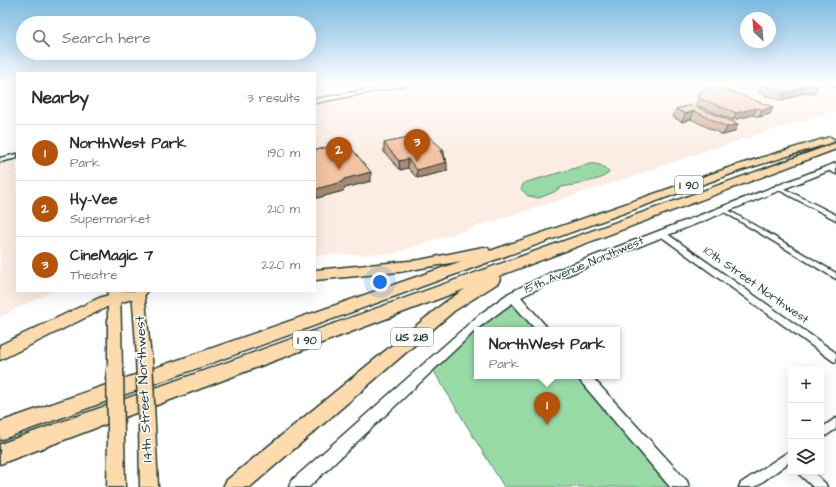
<!DOCTYPE html>
<meta charset="utf-8">
<style>
body{margin:0;font-family:"Architects Daughter",sans-serif;background:#f7f7f7;color:#2b2b33}
.controls{position:absolute;right:12px;bottom:12px;display:grid;overflow:hidden;border-radius:0px;box-shadow:0 4px 16px #0002}
.controls button{width:36px;height:36px;display:grid;place-items:center;padding:0;border:0;border-bottom:1px solid #e1e1e2;background:#fff;color:#2b2b33;font:20px sans-serif}
.compass{position:absolute;left:740px;top:12px;width:36px;height:36px;border-radius:50%;background:#fff;box-shadow:0 4px 16px #0002;rotate:334deg}
.you{position:absolute;left:380px;top:282px;width:14px;height:14px;margin:-10px;border:3px solid #fff;border-radius:50%;background:#1a73e8;box-shadow:0 0 0 6px #1a73e833}
.badge{display:grid;place-items:center;width:26px;height:26px;border-radius:50%;background:#b45309;color:#fff;font-size:13px;font-weight:700}
.pin{position:absolute;translate:-50% -33px;filter:drop-shadow(0 1px 2px #0008)}
.pin::after{content:'';position:absolute;top:21px;width:14px;height:12px;background:inherit;clip-path:polygon(0 0,100% 0,50% 100%)}
.popup{position:absolute;left:474px;top:327px;width:146px;height:52px;box-sizing:border-box;display:grid;place-content:center;border-radius:0px;background:#fff;filter:drop-shadow(0 1px 3px #0005);font-size:13px;white-space:nowrap;color:#7c7c81}
.popup b{font-size:15px;color:#2b2b33}
.popup::after{content:'';position:absolute;left:50%;top:100%;margin-left:-8px;border:8px solid transparent;border-top-color:#fff}
.list{margin:0;padding:0;list-style:none}
h2{display:flex;justify-content:space-between;align-items:center;height:52px;margin:0;padding:0 16px;font-size:17px}
h2 small{font-size:13px;font-weight:400;color:#7c7c81}
.list li{display:grid;grid-template-columns:26px 1fr auto;gap:12px;align-items:center;box-sizing:border-box;height:56px;padding:0 16px;border-top:1px solid #e1e1e2}
.list b{display:block;font-size:15px;white-space:nowrap}
.list p{margin:0;font-size:13px;white-space:nowrap;color:#7c7c81}
.list em{font-size:13px;font-style:normal;color:#7c7c81}
.icon{flex:none;width:22px;height:22px;fill:none;stroke:currentColor;stroke-width:2;stroke-linecap:round;stroke-linejoin:round}
.map{position:relative;flex:none;width:836px;height:487px;overflow:hidden}
.search{position:absolute;background:#fff;box-shadow:0 4px 16px #0002;left:16px;top:16px;width:300px;height:44px;display:flex;align-items:center;gap:10px;box-sizing:border-box;padding:0 14px;border-radius:22px;color:#7c7c81;font-size:15px}
.panel{position:absolute;background:#fff;box-shadow:0 4px 16px #0002;left:16px;top:72px;width:300px;height:220px;border-radius:0px}
.map>svg:first-child{display:block}
.built{fill:#fbede3}
.green{fill:#97daa6;stroke:#5b8c6d}
.lines{fill:none;stroke-linecap:round;stroke-linejoin:round}
.street-casing{stroke:#1f3d34;stroke-width:3}
.secondary-casing{stroke:#1f3d34;stroke-width:3}
.primary-casing{stroke:#1f3d34;stroke-width:3}
.highway-casing{stroke:#1f3d34;stroke-width:3}
.street{fill:#fff;fill-rule:evenodd}
.secondary{fill:#fff;fill-rule:evenodd}
.primary{fill:#fedbac;fill-rule:evenodd}
.highway{fill:#fedbac;fill-rule:evenodd}
.primary-bridge-casing{stroke:#1f3d34;stroke-width:19;stroke-linecap:butt}
.primary-bridge{stroke:#fedbac;stroke-width:16}
.wall{fill:#d1a98c;stroke:#1f3d34}
.shaded-wall{fill:#aa8972;stroke:#1f3d34}
.building{fill:#f3c4a3;stroke:#1f3d34}
.labels{text-anchor:middle;dominant-baseline:central;stroke-width:3;stroke-linejoin:round;paint-order:stroke}
.shield{fill:#fff;stroke:#627771;stroke-width:1}
.shield-label{font-size:11px;font-weight:bold;fill:#1f3d34}
.street-label{font-size:12px;fill:#1f3d34;stroke:#fff}
.near-street-label{font-size:14px;fill:#1f3d34;stroke:#fff}
</style>
<div class="map">
<svg width="836" height="487" viewBox="0 0 836 487">
<rect width="100%" height="100%" fill="#fff"/>
<filter id="ink" filterUnits="userSpaceOnUse"><feTurbulence type="fractalNoise" baseFrequency=".025" numOctaves="2"/><feDisplacementMap in="SourceGraphic" scale="8" xChannelSelector="R" yChannelSelector="G"/><feConvolveMatrix kernelMatrix="1 2 1 2 8 2 1 2 1" color-interpolation-filters="sRGB"/></filter>
<g filter="url(#ink)">
<!-- built -->
<path class="built" d="M 420,84 L 825,84 L 836,87 L 836,110 L 702,152 L 628,178 L 391,254 L 315,255 L 315,103 Z
M 17,158 L 17,291 L 52,291 L 0,317 L 0,161 Z"/>
<!-- green -->
<path class="green" d="M 589,164 C 597,163 606,166 609,173 L 601,178 L 580,184 L 561,187 L 554,192 L 539,198 L 528,196 L 521,189 L 524,183 L 527,182 Z
M 513,296 L 543,330 L 477,330 L 477,376 L 583,376 L 681,487 L 504,487 L 430,365 Z"/>
<g class="lines">
<!-- street casing -->
<g class="street-casing">
<path id="street" d="M 828,166 L 836,170 L 836,174 L 826,169 L 825,168 Z
M 777,185 L 836,215 L 836,220 L 775,188 L 774,187 Z
M 723,207 L 836,273 L 836,279 L 721,210 L 720,209 L 721,208 Z
M 659,231 L 663,231 L 836,353 L 836,362 L 833,361 L 659,235 L 658,233 Z
M 836,418 L 836,429 L 821,439 L 821,428 Z
M 791,450 L 791,461 L 755,487 L 739,487 L 741,483 Z
M 799,472 L 813,472 L 825,483 L 827,487 L 813,487 L 801,476 Z"/>
</g>
<!-- secondary casing -->
<g class="secondary-casing">
<path id="secondary" d="M 400,84 L 411,84 L 315,103 L 315,99 Z
M 831,84 L 836,84 L 836,86 L 832,85 Z
M 17,154 L 17,158 L 0,162 L 0,158 Z
M 836,163 L 836,168 L 560,278 L 521,297 L 549,330 L 536,330 L 512,303 L 477,329 L 309,487 L 289,487 L 291,481 L 479,315 L 509,293 L 552,272 Z
M 576,376 L 591,376 L 687,481 L 689,487 L 670,487 Z"/>
</g>
<!-- primary casing -->
<g class="primary-casing">
<path id="primary" d="M 108,291 L 120,291 L 122,368 L 120,372 L 115,374 L 110,372 L 108,368 Z
M 132,291 L 144,291 L 151,358 L 149,362 L 144,364 L 139,362 L 137,358 Z
M 147,417 L 153,420 L 155,425 L 158,487 L 140,487 L 139,425 L 141,420 Z
M 116,429 L 122,431 L 124,437 L 125,487 L 107,487 L 108,437 L 110,431 Z"/>
</g>
<!-- highway casing -->
<g class="highway-casing">
<path id="highway" d="M 830,137 L 835,140 L 833,142 L 742,170 L 0,440 L 0,422 L 462,261 L 399,272 L 315,280 L 315,270 L 420,260 L 483,247 L 488,248 L 490,251 L 734,166 Z
M 836,143 L 836,149 L 499,276 L 500,279 L 498,283 L 454,311 L 250,487 L 223,487 L 227,480 L 444,303 L 465,289 L 0,464 L 0,444 Z
M 122,291 L 147,291 L 145,295 L 109,306 L 0,360 L 0,345 L 99,298 Z"/>
</g>
<!-- street -->
<use href="#street" class="street"/>
<!-- secondary -->
<use href="#secondary" class="secondary"/>
<!-- primary -->
<use href="#primary" class="primary"/>
<!-- highway -->
<use href="#highway" class="highway"/>
<!-- primary-bridge casing -->
<g class="primary-bridge-casing">
<path id="primary-bridge" d="M 144,358 L 147,425
M 115,368 L 116,437"/>
</g>
<!-- primary-bridge -->
<use href="#primary-bridge" class="primary-bridge"/>
</g>
<!-- wall -->
<path class="wall" d="M 754,84 L 816,84 L 818,87 L 814,94 L 802,93 L 782,101 L 759,93 L 762,87 Z
M 701,90 L 773,107 L 770,114 L 759,117 L 753,115 L 733,120 L 704,108 L 695,106 Z
M 692,105 L 738,124 L 734,132 L 723,135 L 691,119 L 682,122 L 673,117 L 676,109 Z
M 384,143 L 444,154 L 444,157 L 446,158 L 447,171 L 417,178 L 408,168 L 400,170 L 384,152 Z
M 315,150 L 371,181 L 345,188 L 343,191 L 317,198 L 315,194 Z"/>
<!-- shaded-wall -->
<path class="shaded-wall" d="M 807,86 L 802,93 L 782,101 L 785,93 Z
M 773,107 L 770,114 L 759,117 L 763,110 Z
M 757,108 L 753,115 L 733,120 L 736,113 Z
M 694,111 L 691,119 L 682,122 L 685,114 Z
M 738,124 L 734,132 L 723,135 L 727,127 Z
M 444,150 L 444,159 L 446,158 L 445,163 L 447,162 L 447,171 L 417,178 L 417,170 L 440,151 Z
M 408,159 L 408,168 L 400,170 L 399,161 Z
M 371,172 L 371,181 L 345,188 L 343,191 L 317,198 L 316,189 L 344,179 Z"/>
<!-- building -->
<path class="building" d="M 769,84 L 818,84 L 818,87 L 807,86 L 785,93 L 763,85 Z
M 716,86 L 773,107 L 763,110 L 757,108 L 736,113 L 707,101 L 698,99 L 701,90 Z
M 692,105 L 738,124 L 727,127 L 694,111 L 685,114 L 676,109 Z
M 426,134 L 444,150 L 440,151 L 444,155 L 442,156 L 446,158 L 444,159 L 447,162 L 417,170 L 408,159 L 399,161 L 384,143 Z
M 347,143 L 371,172 L 344,179 L 342,182 L 316,189 L 315,188 L 315,150 Z"/>
</g>
<!-- sky -->
<linearGradient id="sky" x2="0" y2="1"><stop stop-color="#7dbbe3"/><stop offset="0.55" stop-color="#fff"/><stop offset="1" stop-color="#fff" stop-opacity="0"/></linearGradient>
<rect width="836" height="152" fill="url(#sky)"/>
<g class="labels">
<!-- shield labels -->
<g class="shield">
<rect x="675" y="176" width="28" height="18" rx="3"/>
<rect x="391" y="328" width="42" height="18" rx="3"/>
<rect x="293" y="331" width="28" height="18" rx="3"/>
</g>
<g class="shield-label">
<text x="689" y="185">I 90</text>
<text x="412" y="337">US 218</text>
<text x="307" y="340">I 90</text>
</g>
<!-- street labels -->
<g class="street-label">
<text transform="translate(584 265) rotate(-23)">15th Avenue Northwest</text>
<text transform="translate(756 285) rotate(35)">10th Street Northwest</text>
</g>
<!-- near-street labels -->
<g class="near-street-label">
<text transform="translate(144 389) rotate(-93)">14th Street Northwest</text>
</g>
</g>
</svg>
<div class="controls">
<button>+</button>
<button>−</button>
<button><svg class="icon" aria-label="layers" viewBox="0 0 24 24"><path d="M12 4l9 5-9 5-9-5zM3 14l9 5 9-5"/></svg></button>
</div>
<svg class="compass" viewBox="-18 -18 36 36"><path d="M0-13l5 13h-10z" fill="#e53935"/><path d="M0 13l5-13h-10z" fill="#7c7c81"/></svg>
<div class="you"></div>
<div class="pin badge" style="left:547px;top:425px">1</div>
<div class="popup"><b>NorthWest Park</b>Park</div>
<div class="pin badge" style="left:339px;top:170px">2</div>
<div class="pin badge" style="left:417px;top:162px">3</div>
<div class="search"><svg class="icon" aria-label="search" viewBox="0 0 24 24"><circle cx="10" cy="10" r="6"/><path d="M15 15l6 6"/></svg>Search here</div>
<section class="panel">
<h2>Nearby<small>3 results</small></h2>
<ul class="list">
<li><span class="badge">1</span><div><b>NorthWest Park</b><p>Park</p></div><em>190 m</em></li>
<li><span class="badge">2</span><div><b>Hy-Vee</b><p>Supermarket</p></div><em>210 m</em></li>
<li><span class="badge">3</span><div><b>CineMagic 7</b><p>Theatre</p></div><em>220 m</em></li>
</ul>
</section>
</div>
